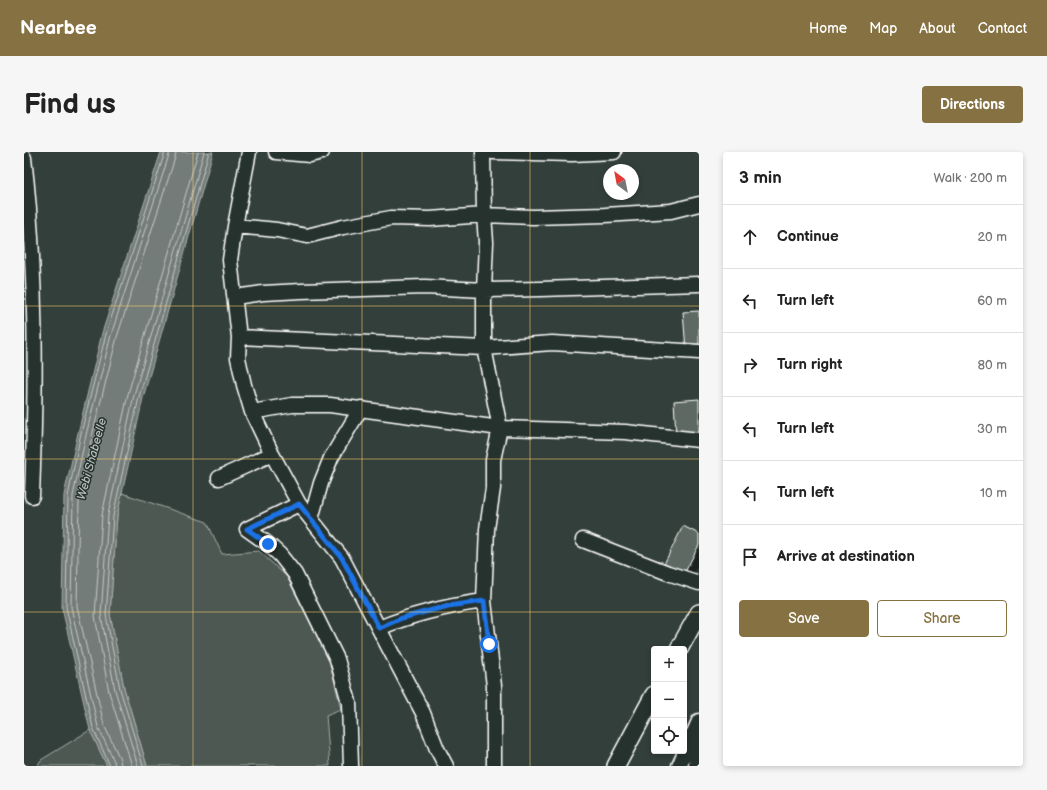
<!DOCTYPE html>
<meta charset="utf-8">
<style>
body{margin:0;font-family:"Balsamiq Sans",sans-serif;background:#f6f6f6;color:#222}
.controls{position:absolute;right:12px;bottom:12px;display:grid;overflow:hidden;border-radius:4px;box-shadow:0 2px 6px #0003}
.controls button{width:36px;height:36px;display:grid;place-items:center;padding:0;border:0;border-bottom:1px solid #e0e0e0;background:#fff;color:#222;font:20px sans-serif}
.compass{position:absolute;left:579px;top:12px;width:36px;height:36px;border-radius:50%;background:#fff;box-shadow:0 2px 6px #0003;rotate:328deg}
.stop{position:absolute;width:12px;height:12px;margin:-9px;border:3px solid #1a73e8;border-radius:50%;background:#fff}
.stop.end{background:#1a73e8;border-color:#fff;box-shadow:0 1px 4px #0008}
.list{margin:0;padding:0;list-style:none}
h2{display:flex;justify-content:space-between;align-items:center;height:52px;margin:0;padding:0 16px;font-size:17px}
h2 small{font-size:13px;font-weight:400;color:#767676}
.list li{display:grid;grid-template-columns:26px 1fr auto;gap:12px;align-items:center;box-sizing:border-box;height:64px;padding:0 16px;border-top:1px solid #e0e0e0}
.list b{display:block;font-size:15px;white-space:nowrap}
.list em{font-size:13px;font-style:normal;color:#767676}
.actions{display:flex;gap:8px;padding:12px 16px}
.actions a{flex:1;padding:9px 0;border:1px solid #857141;border-radius:4px;text-align:center;font-size:14px;color:#857141}
.actions .main{background:#857141;color:#fff}
.icon{flex:none;width:22px;height:22px;fill:none;stroke:currentColor;stroke-width:2;stroke-linecap:round;stroke-linejoin:round}
.map{position:relative;flex:none;width:675px;height:614px;overflow:hidden;border-radius:4px}
header{display:flex;align-items:center;gap:24px;box-sizing:border-box;height:56px;padding:0 20px;background:#857141;color:#fff}
header strong{font-size:19px}
nav{display:flex;gap:22px;margin-inline-start:auto;font-size:14px}
.intro{display:flex;align-items:center;justify-content:space-between;box-sizing:border-box;height:96px;padding:0 24px}
h1{margin:0;font-size:28px}
.button{padding:10px 18px;border-radius:4px;background:#857141;color:#fff;font-size:14px;font-weight:700}
main{display:flex;gap:24px;padding:0 24px}
aside{flex:1;background:#fff;border-radius:4px;box-shadow:0 2px 6px #0003}
.map>svg:first-child{display:block}
.green{fill:#4d5853;stroke:#a6aca9}
.water{fill:#737b78;stroke:#abb0ae}
.shadow{fill:#0007}
.lines{fill:none;stroke-linecap:round;stroke-linejoin:round}
.shore{stroke:#c7cac9;stroke-width:1}
.building{fill:#5f6964;stroke:#fff}
.minor-casing{stroke:#fff;stroke-width:17}
.major-casing{stroke:#fff;stroke-width:20}
.minor{stroke:#26332d;stroke-width:14}
.major{stroke:#26332d;stroke-width:17}
.route{stroke:#1a73e8;stroke-width:5}
.grid{fill:none;stroke:#ffd166;stroke-width:1;stroke-opacity:0.55}
.labels{text-anchor:middle;dominant-baseline:central;stroke-width:3;stroke-linejoin:round;paint-order:stroke}
.water-label{font-size:12px;font-style:italic;fill:#b9bdbc;stroke:#26332d}
</style>
<header>
<strong>Nearbee</strong>
<nav><a>Home</a><a>Map</a><a>About</a><a>Contact</a></nav>
</header>
<div class="intro"><h1>Find us</h1><a class="button">Directions</a></div>
<main>
<div class="map">
<svg width="675" height="614" viewBox="0 0 675 614">
<rect width="100%" height="100%" fill="#333f3a"/>
<filter id="ink" filterUnits="userSpaceOnUse"><feTurbulence type="fractalNoise" baseFrequency=".025" numOctaves="2"/><feDisplacementMap in="SourceGraphic" scale="8" xChannelSelector="R" yChannelSelector="G"/><feConvolveMatrix kernelMatrix="1 2 1 2 8 2 1 2 1" color-interpolation-filters="sRGB"/></filter>
<g filter="url(#ink)">
<!-- green -->
<path class="green" d="M 98,341 L 183,370 L 198,402 L 235,399 L 263,425 L 305,507 L 317,557 L 302,563 L 306,614 L 123,614 L 100,536 L 86,462 L 93,364 Z
M 66,578 L 83,614 L 13,614 L 17,608 Z"/>
<!-- water -->
<path class="water" d="M 137,0 L 189,0 L 119,246 L 93,364 L 86,462 L 100,536 L 123,614 L 83,614 L 66,578 L 38,456 L 40,343 L 54,281 L 78,181 Z"/>
<!-- shadow -->
<path class="shadow" d="M 675,383 L 675,411 L 666,430 L 647,420 Z"/>
<g class="lines">
<!-- shore -->
<path class="shore" d="M 86,614 L 69,576 L 42,455 L 44,344 L 57,281 L 82,182 L 141,0
M 91,614 L 90,609 L 74,575 L 47,455 L 49,344 L 62,283 L 87,183 L 146,0
M 97,614 L 96,607 L 80,573 L 53,454 L 55,345 L 68,284 L 93,185 L 151,6 L 152,0
M 108,614 L 85,540 L 71,464 L 78,363 L 104,242 L 174,0
M 114,614 L 91,538 L 77,463 L 84,363 L 110,243 L 180,0
M 119,614 L 96,537 L 82,463 L 89,364 L 115,245 L 185,0"/>
</g>
<!-- building -->
<path class="building" d="M 675,159 L 675,197 L 662,198 L 659,160 Z
M 675,247 L 675,280 L 652,282 L 650,249 Z
M 659,374 L 675,382 L 675,393 L 659,424 L 639,414 Z"/>
<g class="lines">
<!-- minor casing -->
<g class="minor-casing">
<path id="minor" d="M 225,0 L 211,74 L 206,108 L 215,185 L 214,206 L 220,233 L 228,260 L 248,302 L 275,352 L 318,406 L 399,561 L 413,597 L 422,614
M 252,0 L 286,3 L 298,0
M 459,0 L 460,63 L 462,90 L 460,138 L 460,196 L 476,276 L 469,308 L 469,336 L 463,377 L 460,449 L 470,534 L 470,614
M 468,0 L 548,2 L 590,0
M 0,6 C 13,118 12,231 8,344
M 211,74 L 253,78 L 283,84 L 319,75 L 367,66 L 406,67 L 460,63 L 509,65 L 581,63 L 647,59 L 675,52
M 211,145 L 239,141 L 277,139 L 401,135 L 460,138 L 516,137 L 675,132
M 215,185 L 460,196 L 528,191 L 675,200
M 228,260 L 268,253 L 306,253 L 476,276 L 601,280 L 675,288
M 195,326 L 248,302
M 275,352 L 223,377 L 244,392 L 256,403 L 271,422 L 313,507 L 325,550 L 327,614
M 287,367 L 297,331 L 307,306 L 337,256
M 559,388 L 644,421 L 675,431
M 355,476 C 389,462 423,454 460,449
M 668,583 L 674,587 L 672,614
M 655,614 L 675,569"/>
</g>
<!-- major casing -->
<g class="major-casing">
<path id="major" d="M 655,497 L 675,461
M 592,614 L 630,543"/>
</g>
<!-- minor -->
<use href="#minor" class="minor"/>
<!-- major -->
<use href="#major" class="major"/>
</g>
</g>
<g class="lines" filter="url(#ink)">
<!-- route -->
<path class="route" d="M 244,392 L 223,377 L 275,352 L 318,406 L 355,476 L 378,466 L 424,454 L 460,449 L 465,492"/>
</g>
<!-- grid -->
<path class="grid" d="M 169,0 L 169,614M 338,0 L 338,614M 506,0 L 506,614M 0,154 L 675,154M 0,307 L 675,307M 0,460 L 675,460"/>
<g class="labels">
<!-- water labels -->
<g class="water-label">
<text transform="translate(68 307) rotate(-75)">Webi Shabeelle</text>
</g>
</g>
</svg>
<div class="controls">
<button>+</button>
<button>−</button>
<button><svg class="icon" aria-label="locate" viewBox="0 0 24 24"><circle cx="12" cy="12" r="6"/><path d="M12 2v4M12 18v4M2 12h4M18 12h4"/></svg></button>
</div>
<svg class="compass" viewBox="-18 -18 36 36"><path d="M0-13l5 13h-10z" fill="#e53935"/><path d="M0 13l5-13h-10z" fill="#767676"/></svg>
<div class="stop" style="left:465px;top:492px"></div>
<div class="stop end" style="left:244px;top:392px"></div>
</div>
<aside>
<h2>3 min<small>Walk · 200 m</small></h2>
<ul class="list">
<li><svg class="icon" aria-label="ahead" viewBox="0 0 24 24"><path d="M12 20V5M6 11l6-6 6 6"/></svg><div><b>Continue</b></div><em>20 m</em></li>
<li><svg class="icon" aria-label="left" viewBox="0 0 24 24"><path d="M17 20v-9H6M10 6l-5 5 5 5"/></svg><div><b>Turn left</b></div><em>60 m</em></li>
<li><svg class="icon" aria-label="right" viewBox="0 0 24 24"><path d="M7 20v-9h11M14 6l5 5-5 5"/></svg><div><b>Turn right</b></div><em>80 m</em></li>
<li><svg class="icon" aria-label="left" viewBox="0 0 24 24"><path d="M17 20v-9H6M10 6l-5 5 5 5"/></svg><div><b>Turn left</b></div><em>30 m</em></li>
<li><svg class="icon" aria-label="left" viewBox="0 0 24 24"><path d="M17 20v-9H6M10 6l-5 5 5 5"/></svg><div><b>Turn left</b></div><em>10 m</em></li>
<li><svg class="icon" aria-label="arrive" viewBox="0 0 24 24"><path d="M6 21V4h12l-3 4 3 4H6"/></svg><div><b>Arrive at destination</b></div></li>
</ul>
<div class="actions"><a class="main">Save</a><a>Share</a></div>
</aside>
</main>
